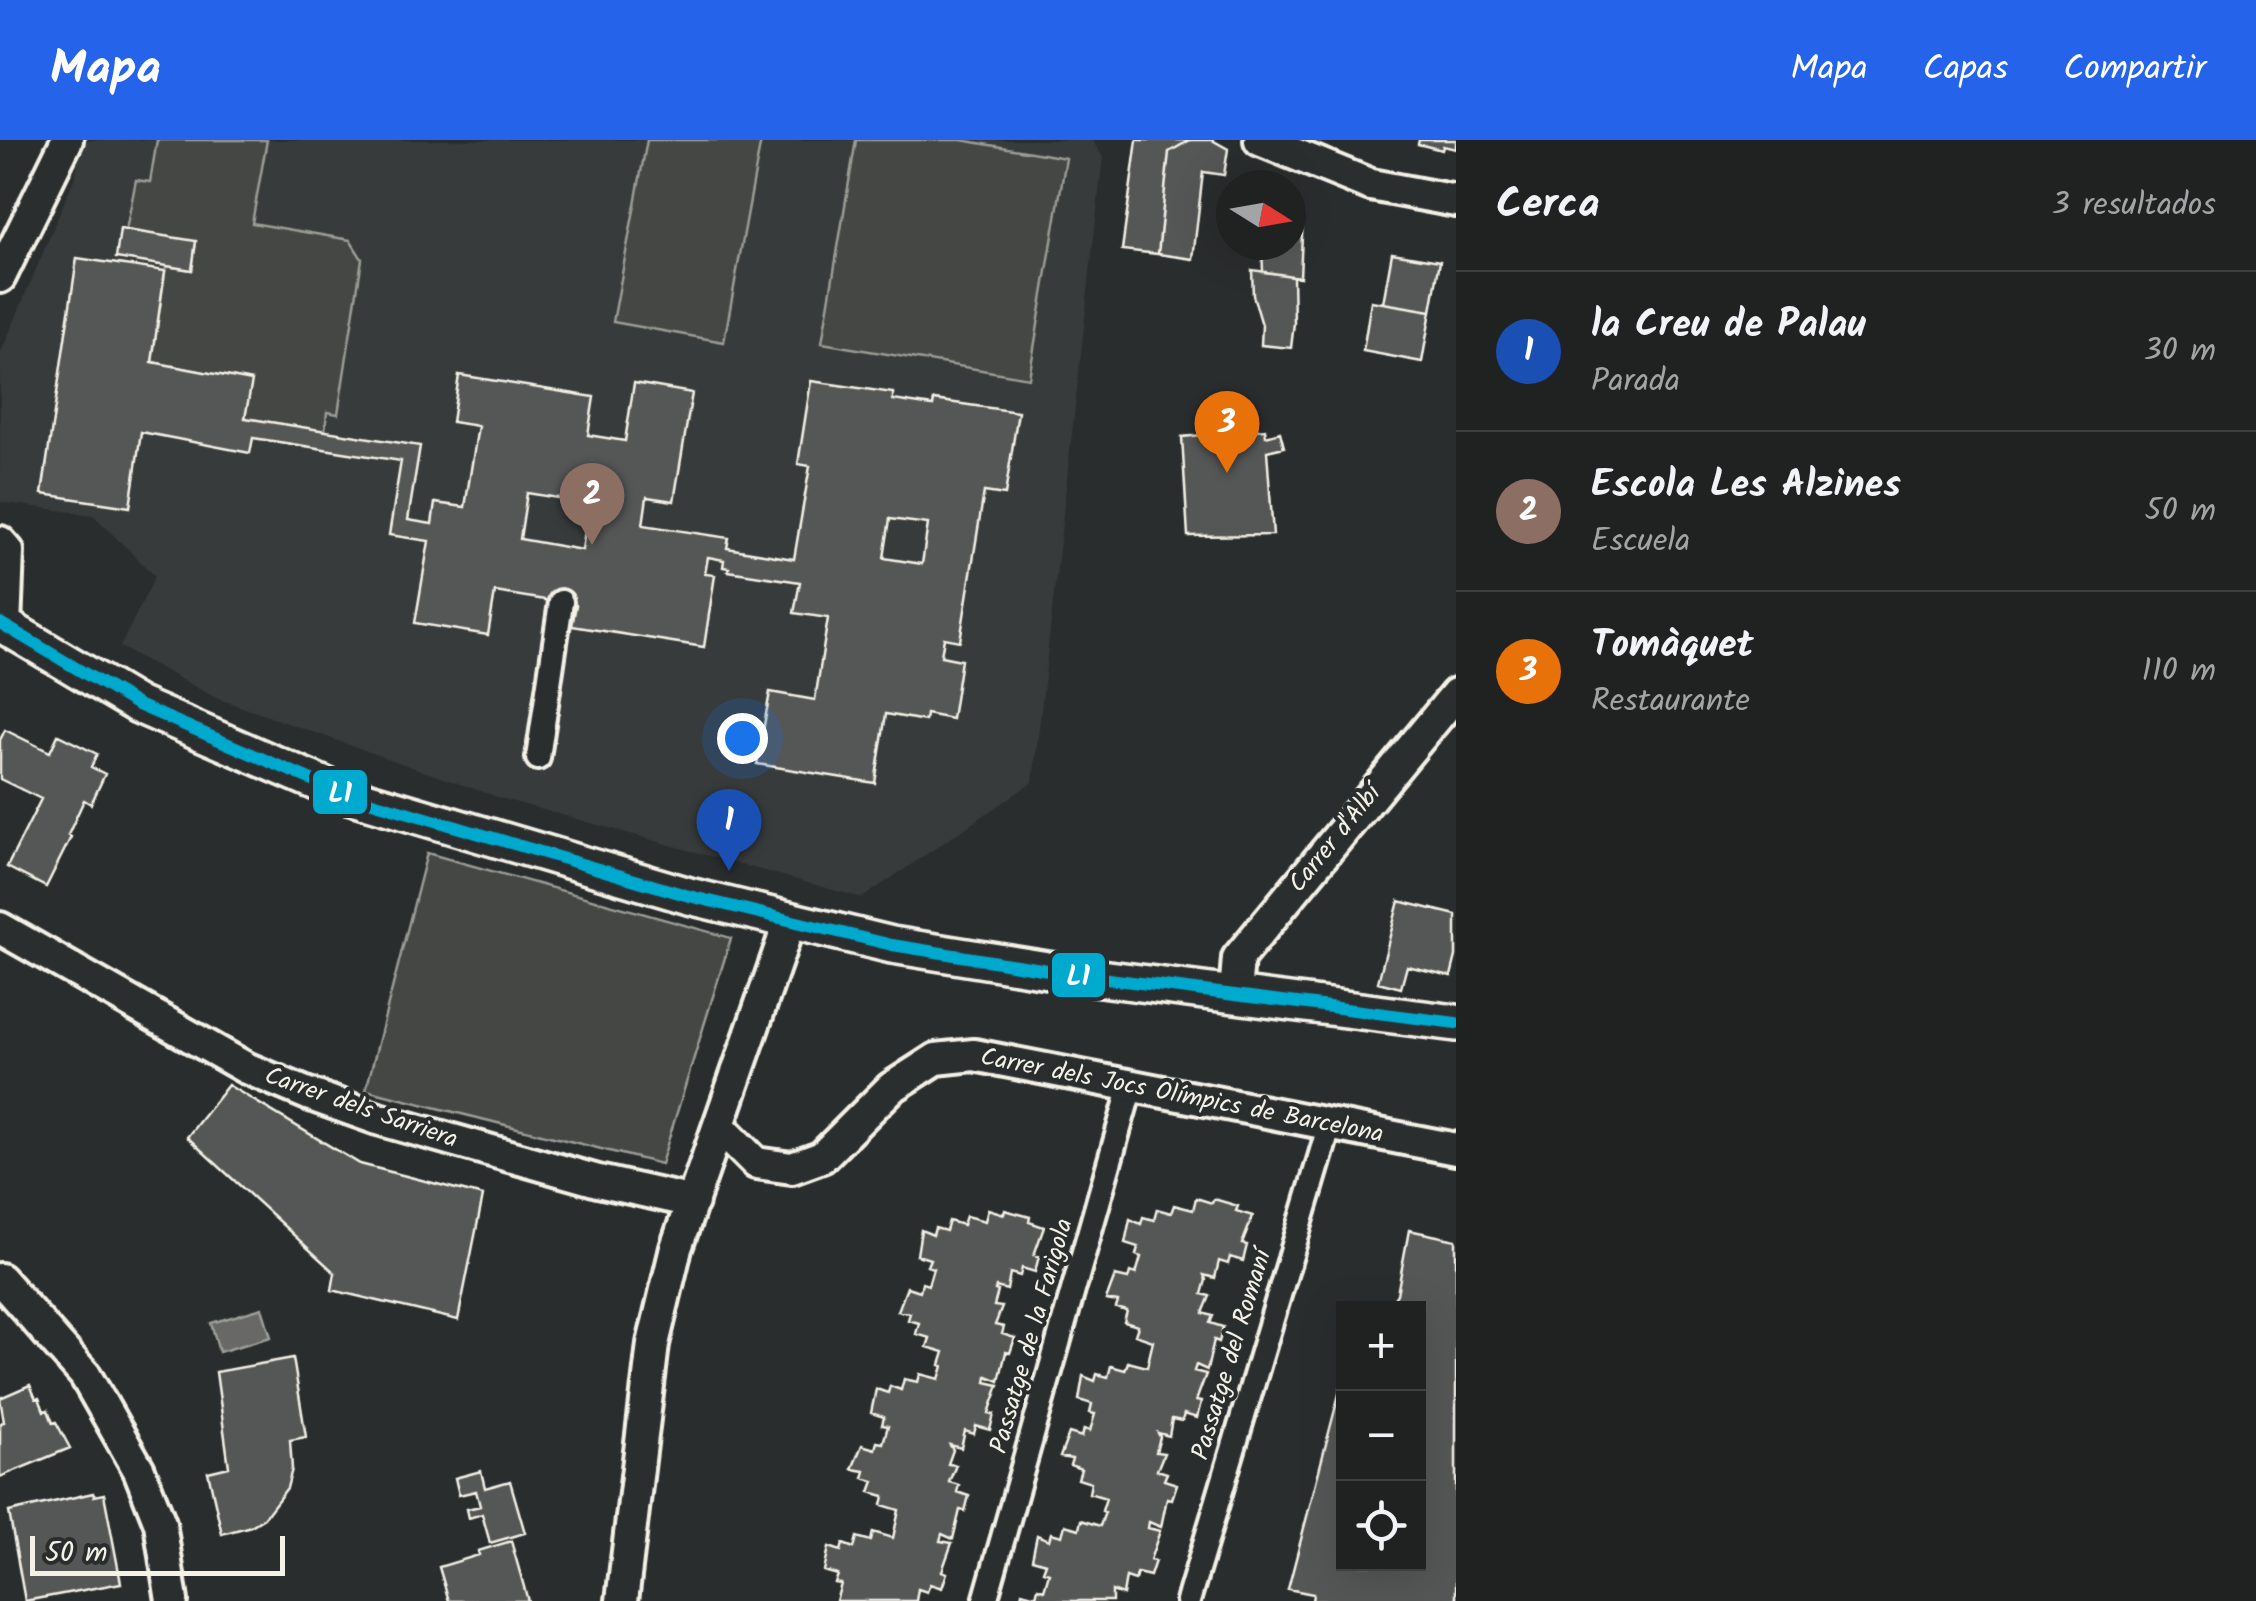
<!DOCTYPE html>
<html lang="es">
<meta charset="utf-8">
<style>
body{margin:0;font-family:Kalam,sans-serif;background:#282a2a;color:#f1f3f6}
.controls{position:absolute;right:30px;bottom:30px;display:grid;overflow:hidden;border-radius:0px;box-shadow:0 10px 40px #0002}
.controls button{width:90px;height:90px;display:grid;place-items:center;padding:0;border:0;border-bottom:2px solid #3d3f40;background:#202222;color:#f1f3f6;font:50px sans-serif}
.compass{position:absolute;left:1216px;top:30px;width:90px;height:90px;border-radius:50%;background:#202222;box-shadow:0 10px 40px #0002;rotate:101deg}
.scale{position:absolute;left:30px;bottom:25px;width:255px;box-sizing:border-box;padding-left:10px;border:5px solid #f4f1e8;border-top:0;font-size:28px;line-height:35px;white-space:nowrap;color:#f4f1e8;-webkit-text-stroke:8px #2a2d2e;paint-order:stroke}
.you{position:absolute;left:742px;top:598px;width:35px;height:35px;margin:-25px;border:8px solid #fff;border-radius:50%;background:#1a73e8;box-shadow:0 0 0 15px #1a73e833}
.badge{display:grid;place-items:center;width:65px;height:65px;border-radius:50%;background:#2563eb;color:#fff;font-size:32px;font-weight:700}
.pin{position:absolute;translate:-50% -82px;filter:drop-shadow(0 2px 5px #0008)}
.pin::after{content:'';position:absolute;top:52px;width:35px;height:30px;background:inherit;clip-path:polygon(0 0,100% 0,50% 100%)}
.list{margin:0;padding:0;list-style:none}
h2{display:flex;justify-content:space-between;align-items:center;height:130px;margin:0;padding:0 40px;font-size:42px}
h2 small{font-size:32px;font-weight:400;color:#a2a4a5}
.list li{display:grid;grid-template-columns:65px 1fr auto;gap:30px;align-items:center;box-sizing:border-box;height:160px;padding:0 40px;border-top:2px solid #3d3f40}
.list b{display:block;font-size:38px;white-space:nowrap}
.list p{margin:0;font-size:32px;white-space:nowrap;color:#a2a4a5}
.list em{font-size:32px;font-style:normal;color:#a2a4a5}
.icon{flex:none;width:55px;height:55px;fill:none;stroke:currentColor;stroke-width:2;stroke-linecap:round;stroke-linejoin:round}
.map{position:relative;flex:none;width:1456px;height:1461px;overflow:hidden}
header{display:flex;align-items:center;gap:60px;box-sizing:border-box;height:140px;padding:0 50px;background:#2563eb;color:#fff}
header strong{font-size:48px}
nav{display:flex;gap:55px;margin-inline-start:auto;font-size:35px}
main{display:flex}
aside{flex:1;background:#202222}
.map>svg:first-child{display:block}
.built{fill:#373a3a}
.green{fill:#444645;stroke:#9c9c96;stroke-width:2.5}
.water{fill:#676866;stroke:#9f9f9a;stroke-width:2.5}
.building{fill:#555756;stroke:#f4f1e8;stroke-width:2.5;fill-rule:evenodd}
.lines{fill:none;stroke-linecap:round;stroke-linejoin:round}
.pedestrian-casing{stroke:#f4f1e8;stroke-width:30}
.minor-casing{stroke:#f4f1e8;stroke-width:38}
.tertiary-casing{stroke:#f4f1e8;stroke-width:42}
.pedestrian{stroke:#2a2d2e;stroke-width:22}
.minor{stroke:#2a2d2e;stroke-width:30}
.tertiary{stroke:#2a2d2e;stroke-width:35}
.bus-1-casing{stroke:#2a2d2e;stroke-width:20}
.bus-1{stroke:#00a9ce;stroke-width:12}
.labels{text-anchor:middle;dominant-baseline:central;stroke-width:8;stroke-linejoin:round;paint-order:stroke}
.street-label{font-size:25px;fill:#f4f1e8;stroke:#2a2d2e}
.line-badge{stroke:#2a2d2e;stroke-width:4}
.badge-label{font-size:28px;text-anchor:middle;font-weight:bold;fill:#fff}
</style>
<header>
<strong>Mapa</strong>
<nav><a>Mapa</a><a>Capas</a><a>Compartir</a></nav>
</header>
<main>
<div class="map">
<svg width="1456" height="1461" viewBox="0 0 1456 1461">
<rect width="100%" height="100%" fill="#2a2d2e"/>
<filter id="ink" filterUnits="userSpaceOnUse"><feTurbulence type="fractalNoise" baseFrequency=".01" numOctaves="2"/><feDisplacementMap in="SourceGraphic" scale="20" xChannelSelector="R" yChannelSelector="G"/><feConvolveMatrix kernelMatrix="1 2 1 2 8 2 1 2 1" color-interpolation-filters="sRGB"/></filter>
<g filter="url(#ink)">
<!-- built -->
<path class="built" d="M 82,0 L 1092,0 L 1103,17 L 1033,642 L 862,758 L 500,658 L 216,558 L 120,507 L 155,436 L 93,375 L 0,362 L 0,215 L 76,34 Z"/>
<!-- green -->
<path class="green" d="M 157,0 L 267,0 L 252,83 L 350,100 L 362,119 L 338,274 L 327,272 L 325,291 L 245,278 L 251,241 L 152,222 L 166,126 L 192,130 L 196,102 L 126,90 L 136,40 L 150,42 Z
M 647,0 L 761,0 L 724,202 L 613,182 Z
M 856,0 L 961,0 L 1066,18 L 1029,238 L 822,203 Z
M 427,713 L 731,798 L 661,1024 L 366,950 Z"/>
<!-- water -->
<path class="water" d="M 262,1168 L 271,1197 L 219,1212 L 211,1183 Z"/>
<!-- building -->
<path class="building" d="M 1137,0 L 1190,0 L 1169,12 L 1158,114 L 1122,110 Z
M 1190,0 L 1212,0 L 1228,9 L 1224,35 L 1203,32 L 1193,119 L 1158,114 L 1169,12 Z
M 1419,0 L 1456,0 L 1456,9 L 1443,6 L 1442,10 L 1418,4 Z
M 1291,70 L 1303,75 L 1300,137 L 1263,132 L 1262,105 L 1291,105 Z
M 120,89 L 196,101 L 192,130 L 116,118 Z
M 1392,113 L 1440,121 L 1431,171 L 1383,163 Z
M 77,118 L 165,131 L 152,222 L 252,241 L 245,278 L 420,306 L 408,380 L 432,384 L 435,363 L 465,367 L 478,286 L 452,282 L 459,235 L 594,257 L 588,295 L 625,301 L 634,243 L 692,253 L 674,361 L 647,357 L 643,385 L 729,398 L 727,408 L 794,419 L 810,326 L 798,324 L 811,241 L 893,253 L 893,260 L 933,266 L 934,260 L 1018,272 L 1005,355 L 984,352 L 960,501 L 944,498 L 941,516 L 961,520 L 952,579 L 926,574 L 925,581 L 886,574 L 875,643 L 757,624 L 770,552 L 815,560 L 828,478 L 794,473 L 800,442 L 728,431 L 729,428 L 723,427 L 724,420 L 708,417 L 705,434 L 715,435 L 704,507 L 572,486 L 576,465 L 495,452 L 488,495 L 415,483 L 429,401 L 389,395 L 401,321 L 253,298 L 250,313 L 141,292 L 130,367 L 42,354 ZM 527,353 L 589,363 L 582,410 L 520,399 ZM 890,379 L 928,384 L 922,424 L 884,418 Z
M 1252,130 L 1293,136 L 1294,183 L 1291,208 L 1261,205 L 1262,185 L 1253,155 Z
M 1371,161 L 1431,171 L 1422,222 L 1363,211 Z
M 1265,289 L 1266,296 L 1280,292 L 1284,307 L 1267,311 L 1273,395 L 1188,396 L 1182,297 Z
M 5,590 L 50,612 L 58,595 L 97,614 L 91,627 L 105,634 L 91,664 L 84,660 L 68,695 L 71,697 L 46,747 L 7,727 L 41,659 L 0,639 L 0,600 Z
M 1399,761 L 1456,775 L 1456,816 L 1451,836 L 1407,826 L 1401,848 L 1378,842 Z
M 228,945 L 360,1024 L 483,1056 L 458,1180 L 332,1150 L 335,1133 L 187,997 Z
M 1196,1058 L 1212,1063 L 1214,1059 L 1238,1066 L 1236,1071 L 1253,1076 L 1242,1104 L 1247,1105 L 1243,1121 L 1230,1117 L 1228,1124 L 1219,1121 L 1215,1138 L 1204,1135 L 1206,1140 L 1202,1154 L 1210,1156 L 1203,1173 L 1213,1176 L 1210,1183 L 1223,1187 L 1219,1202 L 1214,1200 L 1207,1230 L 1196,1225 L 1194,1231 L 1206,1234 L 1196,1261 L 1201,1262 L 1197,1278 L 1184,1274 L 1182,1281 L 1172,1279 L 1169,1296 L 1158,1293 L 1160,1297 L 1156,1312 L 1164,1313 L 1157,1330 L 1167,1333 L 1164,1340 L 1177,1344 L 1172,1359 L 1167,1358 L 1161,1387 L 1149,1382 L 1148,1388 L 1160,1391 L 1150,1420 L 1155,1421 L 1150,1436 L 1137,1433 L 1135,1440 L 1126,1437 L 1123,1455 L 1112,1451 L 1112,1461 L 1020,1461 L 1022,1452 L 1036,1456 L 1038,1448 L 1044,1450 L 1049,1433 L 1043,1431 L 1046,1423 L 1032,1419 L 1037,1395 L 1049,1400 L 1051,1393 L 1062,1396 L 1065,1385 L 1079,1389 L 1081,1380 L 1100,1386 L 1105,1372 L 1102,1371 L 1106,1358 L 1089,1353 L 1091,1343 L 1078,1339 L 1081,1329 L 1070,1325 L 1072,1319 L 1060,1317 L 1069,1293 L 1082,1297 L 1084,1289 L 1090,1291 L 1095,1274 L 1090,1273 L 1092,1264 L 1079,1260 L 1083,1236 L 1095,1241 L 1097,1234 L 1108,1237 L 1111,1226 L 1125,1230 L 1128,1222 L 1147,1227 L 1153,1201 L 1135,1195 L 1138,1186 L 1124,1182 L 1127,1171 L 1116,1168 L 1118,1162 L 1106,1160 L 1115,1136 L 1128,1139 L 1130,1132 L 1136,1134 L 1141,1117 L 1136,1115 L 1138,1107 L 1125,1103 L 1130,1079 L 1141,1084 L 1143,1077 L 1154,1080 L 1157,1069 L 1171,1073 L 1174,1065 L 1193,1070 Z
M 988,1069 L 1004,1074 L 1005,1070 L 1030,1077 L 1029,1082 L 1044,1087 L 1034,1115 L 1039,1116 L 1035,1132 L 1022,1128 L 1020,1136 L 1010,1133 L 1007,1150 L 996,1147 L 995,1150 L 998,1151 L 994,1166 L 1002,1167 L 995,1185 L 1004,1187 L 1002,1194 L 1015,1198 L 1010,1213 L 1006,1212 L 999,1241 L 987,1236 L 986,1242 L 999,1245 L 989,1273 L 994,1274 L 990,1290 L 976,1286 L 974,1294 L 965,1291 L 961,1308 L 950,1305 L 953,1310 L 948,1324 L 956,1325 L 949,1342 L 959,1345 L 957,1352 L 969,1356 L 965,1371 L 960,1370 L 953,1399 L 942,1394 L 940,1401 L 952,1403 L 942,1431 L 947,1433 L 942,1448 L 930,1444 L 927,1452 L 918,1449 L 916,1461 L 836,1461 L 841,1444 L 835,1443 L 838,1435 L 824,1431 L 829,1407 L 841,1411 L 843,1404 L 854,1408 L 857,1397 L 871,1401 L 873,1392 L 893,1398 L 899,1370 L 882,1365 L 884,1356 L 870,1352 L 874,1341 L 863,1338 L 865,1331 L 852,1329 L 862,1305 L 875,1309 L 877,1302 L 883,1303 L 888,1286 L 882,1285 L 884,1277 L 871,1273 L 876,1249 L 888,1253 L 890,1246 L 901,1250 L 904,1239 L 918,1242 L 920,1234 L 939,1239 L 943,1226 L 940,1225 L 944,1212 L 927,1207 L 930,1198 L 916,1194 L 919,1183 L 908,1180 L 910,1173 L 898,1171 L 907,1147 L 920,1151 L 922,1143 L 928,1145 L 933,1128 L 927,1126 L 930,1119 L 917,1115 L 921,1090 L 933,1095 L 935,1088 L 946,1091 L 949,1081 L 963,1085 L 966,1076 L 985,1081 Z
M 1409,1090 L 1456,1100 L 1456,1461 L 1312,1461 L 1313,1454 L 1288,1449 L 1344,1235 L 1344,1424 L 1418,1424 L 1418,1168 L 1388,1168 L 1397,1154 Z
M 293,1218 L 306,1297 L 290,1300 L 292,1329 L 287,1348 L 264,1378 L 251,1386 L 222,1394 L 208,1332 L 229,1327 L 216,1232 Z
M 30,1245 L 36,1259 L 39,1258 L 44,1271 L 48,1270 L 53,1283 L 56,1282 L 70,1308 L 0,1337 L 0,1283 L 4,1282 L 0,1258 Z
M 481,1331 L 485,1348 L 510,1341 L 525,1393 L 490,1403 L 482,1374 L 469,1378 L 467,1369 L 480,1366 L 476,1351 L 459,1355 L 455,1338 Z
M 93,1353 L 94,1356 L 104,1354 L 121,1443 L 25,1461 L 9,1372 Z
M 511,1401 L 528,1461 L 449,1461 L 439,1427 L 479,1415 L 478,1411 Z"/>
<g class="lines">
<!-- pedestrian casing -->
<g class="pedestrian-casing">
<path id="pedestrian" d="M 538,618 L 561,462
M 985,1461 L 1131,946
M 1188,1461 L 1330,984"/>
</g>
<!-- minor casing -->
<g class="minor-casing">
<path id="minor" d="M 1260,0 L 1371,45 L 1456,61
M 0,137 L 67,0
M 0,402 L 8,411 L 5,486
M 0,788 L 246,928 L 308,954 L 378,979 L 598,1041 L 693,1062
M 1235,854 L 1238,818 L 1456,554
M 720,987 L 756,1023 L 792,1028 L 822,1017 L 891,948 L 936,919 L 974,915 L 1456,1009
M 0,1139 L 85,1235 L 139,1330 L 160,1383 L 172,1461
M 622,1461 L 653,1204 L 676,1108 L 790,781"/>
</g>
<!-- tertiary casing -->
<g class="tertiary-casing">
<path id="tertiary" d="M 0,483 L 138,565 L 342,653 L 689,756 L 892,805 L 1085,836 L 1456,883"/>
</g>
<!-- pedestrian -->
<use href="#pedestrian" class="pedestrian"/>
<!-- minor -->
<use href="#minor" class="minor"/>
<!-- tertiary -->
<use href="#tertiary" class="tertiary"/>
<!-- bus-1 casing -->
<g class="bus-1-casing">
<path id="bus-1" d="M 0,483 L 138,565 L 342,653 L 689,756 L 892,805 L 1085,836 L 1456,883"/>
</g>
<!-- bus-1 -->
<use href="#bus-1" class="bus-1"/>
</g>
</g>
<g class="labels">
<!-- street labels -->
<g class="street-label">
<text transform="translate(1335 699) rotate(-51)">Carrer d'Albí</text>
<text transform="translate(1182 956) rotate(11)">Carrer dels Jocs Olímpics de Barcelona</text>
<text transform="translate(361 968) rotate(19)">Carrer dels Sarriera</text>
<text transform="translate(1032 1196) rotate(-74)">Passatge de la Farigola</text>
<text transform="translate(1232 1215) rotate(-73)">Passatge del Romaní</text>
</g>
</g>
<g class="line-badge">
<rect x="311" y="628" width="58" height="48" rx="10" fill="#00a9ce"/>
<rect x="1050" y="811" width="57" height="48" rx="10" fill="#00a9ce"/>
</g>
<g class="badge-label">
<text x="340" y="662">L1</text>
<text x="1078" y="845">L1</text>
</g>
</svg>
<div class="controls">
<button>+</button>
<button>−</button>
<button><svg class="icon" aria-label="locate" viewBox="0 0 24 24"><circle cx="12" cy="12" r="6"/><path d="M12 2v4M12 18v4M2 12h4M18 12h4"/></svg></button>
</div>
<svg class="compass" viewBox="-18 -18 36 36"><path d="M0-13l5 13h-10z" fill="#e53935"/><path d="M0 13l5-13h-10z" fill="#a2a4a5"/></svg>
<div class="scale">50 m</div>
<div class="you"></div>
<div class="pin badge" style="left:729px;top:731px;background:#1a4fb4">1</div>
<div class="pin badge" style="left:592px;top:405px;background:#8d6e63">2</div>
<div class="pin badge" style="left:1227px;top:333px;background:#e8710a">3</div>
</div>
<aside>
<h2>Cerca<small>3 resultados</small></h2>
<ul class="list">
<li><span class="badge" style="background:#1a4fb4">1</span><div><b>la Creu de Palau</b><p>Parada</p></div><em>30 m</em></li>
<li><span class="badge" style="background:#8d6e63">2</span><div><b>Escola Les Alzines</b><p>Escuela</p></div><em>50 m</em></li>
<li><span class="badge" style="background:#e8710a">3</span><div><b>Tomàquet</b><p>Restaurante</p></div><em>110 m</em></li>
</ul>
</aside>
</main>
